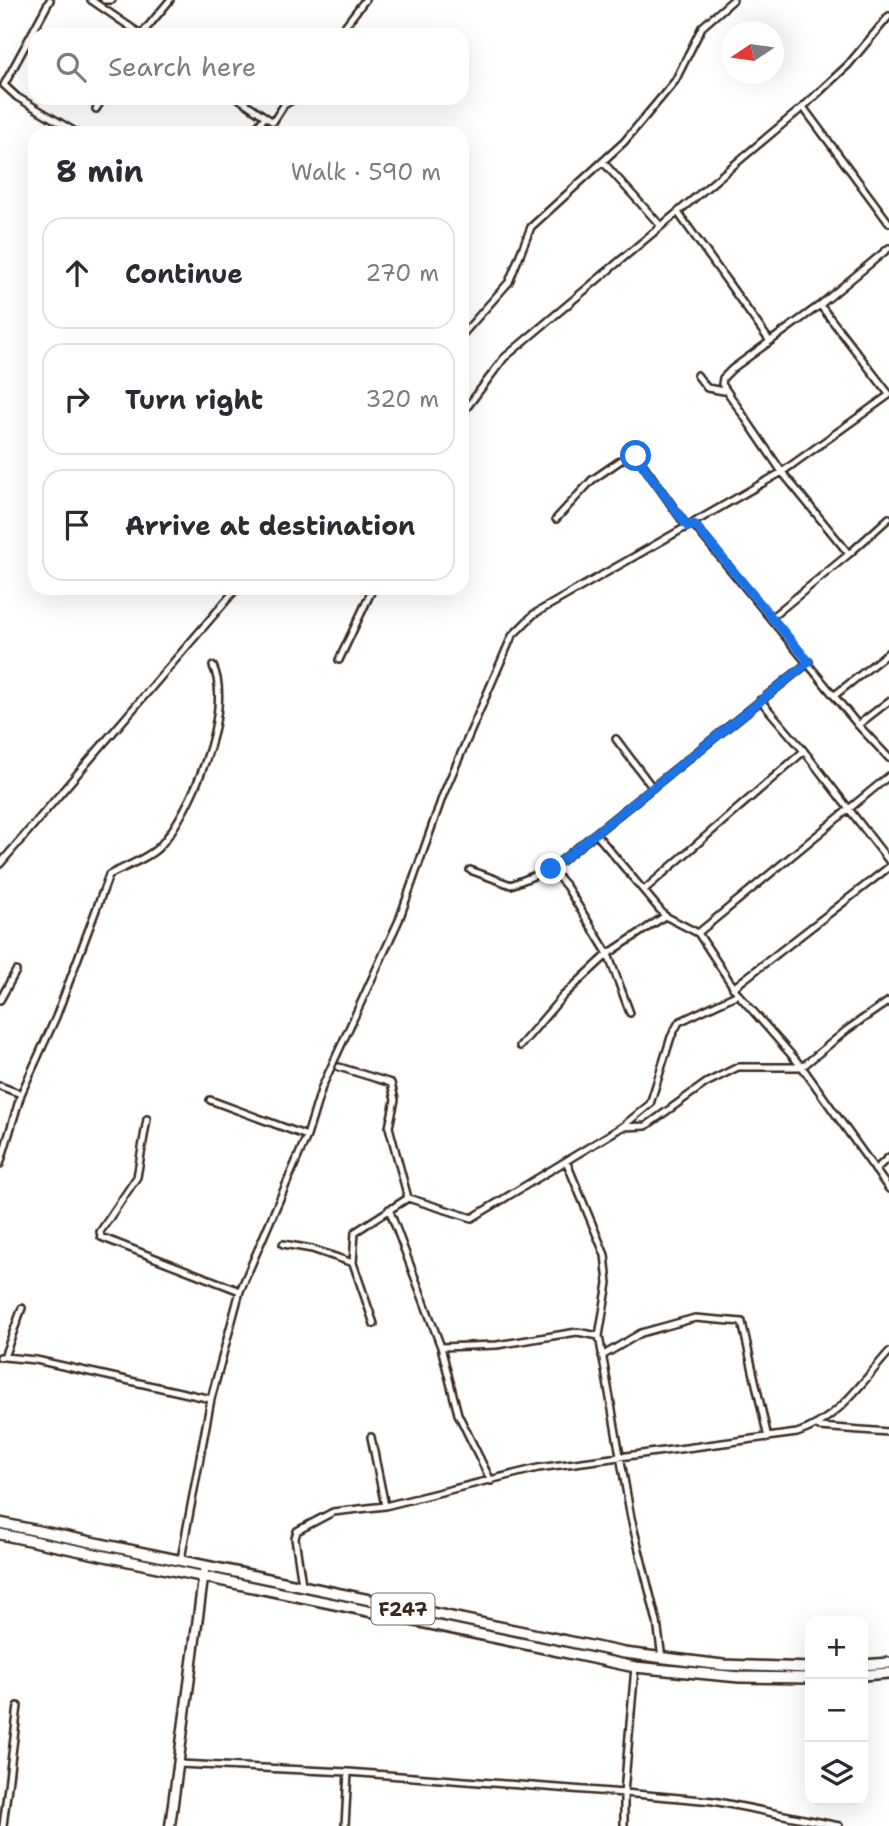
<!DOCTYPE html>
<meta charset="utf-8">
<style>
body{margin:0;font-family:"Shantell Sans",sans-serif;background:#f7f7f7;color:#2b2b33}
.controls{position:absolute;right:21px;bottom:21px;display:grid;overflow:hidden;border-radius:14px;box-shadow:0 7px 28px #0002}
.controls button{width:63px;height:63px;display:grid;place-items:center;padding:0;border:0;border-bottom:2px solid #e1e1e2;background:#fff;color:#2b2b33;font:35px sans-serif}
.compass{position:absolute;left:721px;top:21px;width:63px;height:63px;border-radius:50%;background:#fff;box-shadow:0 7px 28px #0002;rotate:257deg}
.stop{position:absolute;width:21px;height:21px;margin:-16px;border:5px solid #1a73e8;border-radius:50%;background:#fff}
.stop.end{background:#1a73e8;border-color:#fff;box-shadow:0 2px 7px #0008}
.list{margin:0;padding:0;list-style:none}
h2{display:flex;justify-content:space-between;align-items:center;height:91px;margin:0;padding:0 28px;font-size:30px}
h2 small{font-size:23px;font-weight:400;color:#7c7c81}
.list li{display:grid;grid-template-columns:46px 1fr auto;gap:21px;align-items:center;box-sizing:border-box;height:112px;margin:0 14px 14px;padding:0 14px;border:2px solid #e1e1e2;border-radius:21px}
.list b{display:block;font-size:26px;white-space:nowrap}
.list em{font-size:23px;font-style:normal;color:#7c7c81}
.icon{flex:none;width:38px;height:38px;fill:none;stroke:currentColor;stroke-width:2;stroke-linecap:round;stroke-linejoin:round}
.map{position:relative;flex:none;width:889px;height:1826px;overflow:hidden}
.search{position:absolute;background:#fff;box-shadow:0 7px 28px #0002;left:28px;top:28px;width:441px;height:77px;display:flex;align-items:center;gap:18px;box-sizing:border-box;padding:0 24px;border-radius:21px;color:#7c7c81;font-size:26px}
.panel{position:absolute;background:#fff;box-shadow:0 7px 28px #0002;left:28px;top:126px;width:441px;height:469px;border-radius:21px}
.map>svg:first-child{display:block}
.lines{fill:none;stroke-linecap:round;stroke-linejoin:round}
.street-casing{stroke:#3b2a1e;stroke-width:10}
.secondary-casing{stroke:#3b2a1e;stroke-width:13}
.primary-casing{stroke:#3b2a1e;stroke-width:14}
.street{stroke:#fff;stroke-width:5}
.secondary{stroke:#fff;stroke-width:8}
.primary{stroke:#fff;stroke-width:9}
.route{stroke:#1a73e8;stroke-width:9}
.labels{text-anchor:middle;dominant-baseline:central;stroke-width:7;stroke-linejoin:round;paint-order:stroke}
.shield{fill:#fff;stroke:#766a62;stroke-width:2}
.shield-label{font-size:19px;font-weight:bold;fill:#3b2a1e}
</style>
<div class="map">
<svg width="889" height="1826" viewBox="0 0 889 1826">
<rect width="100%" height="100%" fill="#fff"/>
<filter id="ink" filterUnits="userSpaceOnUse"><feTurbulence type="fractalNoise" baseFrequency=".0143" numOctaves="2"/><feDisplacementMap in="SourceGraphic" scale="14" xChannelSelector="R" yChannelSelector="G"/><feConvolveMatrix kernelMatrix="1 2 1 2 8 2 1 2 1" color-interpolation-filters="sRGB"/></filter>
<g filter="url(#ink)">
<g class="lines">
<!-- street casing -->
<g class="street-casing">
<path id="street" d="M 50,0 L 4,85 L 17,97 L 77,133
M 91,0 L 142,35
M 104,0 L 112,0
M 141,35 L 170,0
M 338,35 L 365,0
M 238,98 L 273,122 L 284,105 L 296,98
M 803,107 L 889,223
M 96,109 L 103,98
M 252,133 L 265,117
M 603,162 L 660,225
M 679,214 L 769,340
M 889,248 L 820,305 L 732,369 L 723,378 L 722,384 L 782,472 L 849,554 L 889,518
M 820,305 L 889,394
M 462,335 L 509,282 L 531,227 L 624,142 L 675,81 L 702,27 L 733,0
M 697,375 L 707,388 L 724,391
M 462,414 L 504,358 L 803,107 L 848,65 L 889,16
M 556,519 L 592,480 L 630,454 L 639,459 L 687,527
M 693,524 L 858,725 L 889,758
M 772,617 L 849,554
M 339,660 L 373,588
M 835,695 L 889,652
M 760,700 L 804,751 L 889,861
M 858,725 L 889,701
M 616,739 L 652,787
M 596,834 L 665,916
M 0,864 L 237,588
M 551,869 L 809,662
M 470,870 L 511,885 L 551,869 L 566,886 L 608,954 L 630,1013
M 644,890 L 804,751
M 698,933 L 889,776
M 733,988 L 889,867
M 0,1000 L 16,971
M 520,1046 L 563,996 L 608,954 L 665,916 L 698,933 L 738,994 L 802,1067 L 889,1189
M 339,1067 L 391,1083 L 395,1100 L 389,1127 L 408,1198
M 0,1086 L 21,1094 L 0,1164
M 21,1094 L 56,1017 L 109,875 C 124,867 149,858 160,846 C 191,812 234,710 213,666
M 210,1100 L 307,1136
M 147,1119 L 137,1177 L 100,1232 L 101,1237 L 240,1291 L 211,1399 L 181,1559
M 622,1127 L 650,1104 L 671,1037 L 679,1022 L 738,994
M 566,1161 L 605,1255 L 608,1283 L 599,1336 L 631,1518 L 657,1622 L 662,1658
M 875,1170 L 889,1157
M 389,1209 L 441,1347 L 458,1414 L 491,1481
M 283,1244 L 312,1249 L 353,1263 L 355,1232 L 408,1198 L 472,1218 L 622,1127 L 646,1126 L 706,1083 L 738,1067 L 802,1067 L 848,1029 L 889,1001
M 353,1263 L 374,1324
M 240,1291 L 307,1136 L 322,1087 L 399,920 L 443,795 L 473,726 L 512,636 L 534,614 L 782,472 L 889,395
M 441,1347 L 497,1345 L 577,1332 L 599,1336
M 602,1356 L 641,1333 L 695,1318 L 742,1322 L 768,1438
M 0,1357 L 4,1357 L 22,1308
M 4,1357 L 36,1360 L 211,1399
M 819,1427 L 889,1432
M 371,1437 L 385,1506
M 302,1584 L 295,1538 L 297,1531 L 333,1512 L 385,1506 L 538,1468 L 797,1433 C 838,1420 861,1383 889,1352
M 635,1667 L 624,1793 L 713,1801 L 839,1826
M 179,1764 L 348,1772 L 624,1793 L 624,1826
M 3,1826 L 18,1706
M 345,1826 L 348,1772"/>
</g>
<!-- secondary casing -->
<g class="secondary-casing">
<path id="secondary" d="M 170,1826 L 204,1572"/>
</g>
<!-- primary casing -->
<g class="primary-casing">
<path id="primary" d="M 0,1523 L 624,1653 L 723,1665 L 810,1668
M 0,1534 L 635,1667 L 739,1677 L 810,1678
M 863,1665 L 889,1663
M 863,1675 L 889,1673"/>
</g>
<!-- street -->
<use href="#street" class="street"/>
<!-- secondary -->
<use href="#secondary" class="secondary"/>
<!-- primary -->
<use href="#primary" class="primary"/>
</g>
</g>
<g class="lines" filter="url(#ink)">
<!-- route -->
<path class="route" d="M 551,869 L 809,662 L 694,524 L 688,527 L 636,456"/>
</g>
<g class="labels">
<!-- shield labels -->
<rect class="shield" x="371.5" y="1593.5" width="63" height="31" rx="5"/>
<g class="shield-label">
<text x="403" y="1609">F247</text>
</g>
</g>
</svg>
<div class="controls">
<button>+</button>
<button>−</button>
<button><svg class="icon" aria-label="layers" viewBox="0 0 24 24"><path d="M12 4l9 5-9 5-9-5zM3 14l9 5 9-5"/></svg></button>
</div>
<svg class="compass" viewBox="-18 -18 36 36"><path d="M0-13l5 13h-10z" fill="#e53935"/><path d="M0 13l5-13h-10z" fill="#7c7c81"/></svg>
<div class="stop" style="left:636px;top:456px"></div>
<div class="stop end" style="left:551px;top:869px"></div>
<div class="search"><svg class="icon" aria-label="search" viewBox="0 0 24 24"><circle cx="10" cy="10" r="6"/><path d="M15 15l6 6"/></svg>Search here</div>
<section class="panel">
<h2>8 min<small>Walk · 590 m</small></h2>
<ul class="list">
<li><svg class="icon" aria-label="ahead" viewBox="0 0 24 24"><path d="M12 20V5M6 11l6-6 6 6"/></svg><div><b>Continue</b></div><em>270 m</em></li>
<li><svg class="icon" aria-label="right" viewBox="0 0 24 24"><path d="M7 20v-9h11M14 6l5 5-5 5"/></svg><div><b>Turn right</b></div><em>320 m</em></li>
<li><svg class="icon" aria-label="arrive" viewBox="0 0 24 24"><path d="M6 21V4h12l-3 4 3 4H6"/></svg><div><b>Arrive at destination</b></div></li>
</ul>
</section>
</div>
